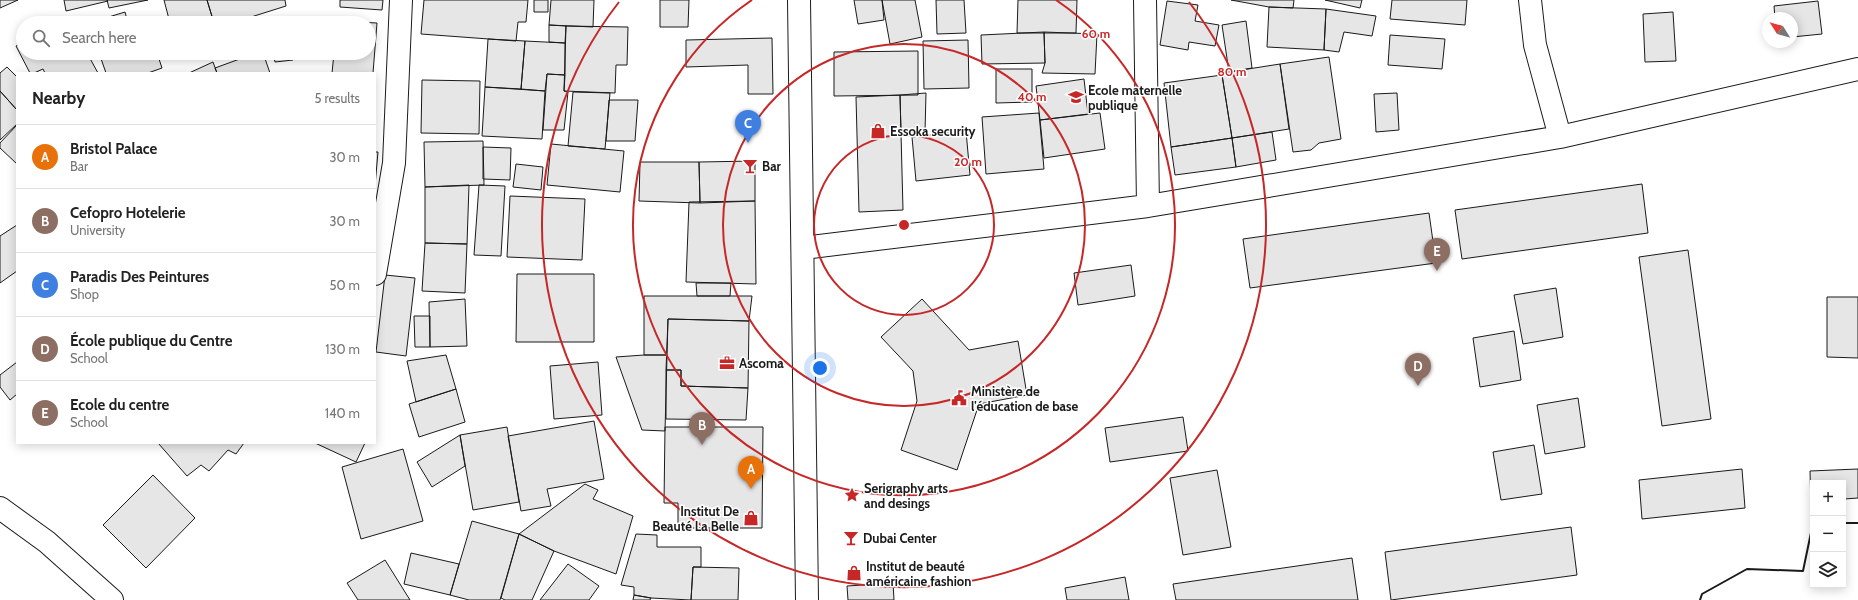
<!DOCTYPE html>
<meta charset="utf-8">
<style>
body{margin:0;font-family:Cabin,sans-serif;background:#f2f2f2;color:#222}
.controls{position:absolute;right:12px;bottom:12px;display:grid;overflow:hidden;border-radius:0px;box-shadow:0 2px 10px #0003}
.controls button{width:36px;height:36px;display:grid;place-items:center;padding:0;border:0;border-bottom:1px solid #e0e0e0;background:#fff;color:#222;font:20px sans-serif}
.compass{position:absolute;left:1762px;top:12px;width:36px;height:36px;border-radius:50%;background:#fff;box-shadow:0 2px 10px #0003;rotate:307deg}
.you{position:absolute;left:820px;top:368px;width:14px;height:14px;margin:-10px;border:3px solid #fff;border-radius:50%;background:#1a73e8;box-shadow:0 0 0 6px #1a73e833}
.badge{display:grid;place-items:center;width:26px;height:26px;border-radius:50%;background:#c62828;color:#fff;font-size:13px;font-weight:700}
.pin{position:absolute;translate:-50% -33px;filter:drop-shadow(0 1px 2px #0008)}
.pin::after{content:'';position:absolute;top:21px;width:14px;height:12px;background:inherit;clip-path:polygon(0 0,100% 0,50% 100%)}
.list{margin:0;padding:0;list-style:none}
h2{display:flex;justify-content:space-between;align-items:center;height:52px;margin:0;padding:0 16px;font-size:17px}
h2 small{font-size:13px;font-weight:400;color:#767676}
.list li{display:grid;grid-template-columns:26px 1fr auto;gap:12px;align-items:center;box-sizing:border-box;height:64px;padding:0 16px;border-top:1px solid #e0e0e0}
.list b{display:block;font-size:15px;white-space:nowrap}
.list p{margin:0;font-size:13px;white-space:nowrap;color:#767676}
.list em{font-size:13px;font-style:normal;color:#767676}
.icon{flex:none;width:22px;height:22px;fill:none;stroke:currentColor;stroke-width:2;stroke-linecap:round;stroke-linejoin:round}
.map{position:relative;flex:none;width:1858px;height:600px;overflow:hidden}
.search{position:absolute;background:#fff;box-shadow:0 2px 10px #0003;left:16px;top:16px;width:360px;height:44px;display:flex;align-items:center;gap:10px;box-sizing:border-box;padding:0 14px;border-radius:22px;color:#767676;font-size:15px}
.panel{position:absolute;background:#fff;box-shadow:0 2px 10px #0003;left:16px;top:72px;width:360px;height:372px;border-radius:0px}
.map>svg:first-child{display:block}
.building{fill:#e6e6e6;stroke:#1a1a1a}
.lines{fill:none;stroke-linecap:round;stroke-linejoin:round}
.minor-casing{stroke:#1a1a1a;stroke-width:24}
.major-casing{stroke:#1a1a1a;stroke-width:24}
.minor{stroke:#fff;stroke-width:22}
.major{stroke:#fff;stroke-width:22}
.wall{stroke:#1a1a1a;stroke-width:2}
.ring{fill:none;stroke:#c62828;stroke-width:2}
.labels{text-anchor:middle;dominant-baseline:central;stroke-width:3;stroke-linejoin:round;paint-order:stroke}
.poi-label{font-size:13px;font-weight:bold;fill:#1a1a1a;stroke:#fff;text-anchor:start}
.centre{fill:#c62828;stroke:#fff;stroke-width:2}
.ring-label{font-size:12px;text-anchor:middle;font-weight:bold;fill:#c62828;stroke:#fff;stroke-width:3;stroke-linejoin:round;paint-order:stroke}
</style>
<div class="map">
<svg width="1858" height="600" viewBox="0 0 1858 600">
<rect width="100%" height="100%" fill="#fff"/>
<!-- building -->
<path class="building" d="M 0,0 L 18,0 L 0,8 Z
M 64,0 L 107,0 L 108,1 L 66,11 Z
M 107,0 L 148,0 L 109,8 Z
M 164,0 L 207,0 L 214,23 L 170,23 Z
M 207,0 L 285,0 L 286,6 L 232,23 L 214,23 Z
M 340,0 L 383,0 L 382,10 L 340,7 Z
M 424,0 L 528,0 L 526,22 L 518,22 L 516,41 L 421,34 Z
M 534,0 L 548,0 L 548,12 L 534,12 Z
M 551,0 L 594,0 L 593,27 L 549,25 Z
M 660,0 L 689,0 L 688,27 L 660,27 Z
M 854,0 L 882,0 L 884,20 L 858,24 Z
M 882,0 L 915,0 L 922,37 L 890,44 Z
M 936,0 L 964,0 L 966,33 L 937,34 Z
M 1018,0 L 1077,0 L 1076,33 L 1017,33 Z
M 1231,0 L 1294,0 L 1293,8 L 1269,7 Z
M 1325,0 L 1362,0 L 1360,8 Z
M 1392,0 L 1467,0 L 1465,25 L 1390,19 Z
M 1167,1 L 1198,5 L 1195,21 L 1219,25 L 1215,46 L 1189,42 L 1188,50 L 1160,45 Z
M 1818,1 L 1822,34 L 1792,37 L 1792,18 L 1775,18 L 1774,6 Z
M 1269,7 L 1326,9 L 1324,50 L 1267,47 Z
M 1326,9 L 1376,16 L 1372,36 L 1344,32 L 1339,52 L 1324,50 Z
M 125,12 L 128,23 L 89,23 Z
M 1673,12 L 1676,61 L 1645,62 L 1643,14 Z
M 337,21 L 377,23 L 373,73 L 332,73 L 334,53 L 369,53 L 369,23 L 337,23 Z
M 1246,21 L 1252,68 L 1229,72 L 1222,25 Z
M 549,25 L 566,26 L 565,43 L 549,42 Z
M 566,26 L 628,27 L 627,65 L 616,65 L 615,93 L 564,91 Z
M 1044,32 L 1097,34 L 1095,74 L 1042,73 L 1045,63 Z
M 1044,32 L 1045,63 L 982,64 L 981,35 Z
M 1390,35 L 1445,39 L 1442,69 L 1388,65 Z
M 772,38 L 773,94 L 748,94 L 748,65 L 686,67 L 686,40 Z
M 488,39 L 525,41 L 521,89 L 485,87 Z
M 968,40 L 969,88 L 924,89 L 923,41 Z
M 525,41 L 565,43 L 565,75 L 547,74 L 545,91 L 521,89 Z
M 23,43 L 23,53 L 87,53 L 98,73 L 45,73 L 43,69 L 34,73 L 30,73 L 16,46 Z
M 918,51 L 918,95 L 834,96 L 834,52 Z
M 99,53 L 157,53 L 162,68 L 148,73 L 106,73 Z
M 256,53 L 263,53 L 270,73 L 217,73 L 215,68 Z
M 273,53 L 293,53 L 293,60 L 275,62 Z
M 1329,57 L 1341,139 L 1319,143 L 1311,150 L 1293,152 L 1280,64 Z
M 213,62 L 217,73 L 189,73 Z
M 1280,64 L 1289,129 L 1232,138 L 1222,75 L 1229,72 Z
M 7,67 L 17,77 L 17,110 L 0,91 L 0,73 Z
M 996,69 L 1032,69 L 1032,102 L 996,103 Z
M 547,74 L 565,75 L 564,91 L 568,92 L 564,130 L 543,130 Z
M 1222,75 L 1232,138 L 1171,147 L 1164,83 Z
M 1084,79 L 1088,114 L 1040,120 L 1036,86 Z
M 422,80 L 480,81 L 479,134 L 421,133 Z
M 485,87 L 545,91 L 542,139 L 482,136 Z
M 0,91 L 17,110 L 17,124 L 0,140 Z
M 573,92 L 610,93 L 605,149 L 568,146 Z
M 926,93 L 925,132 L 901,132 L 900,95 Z
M 1397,93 L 1399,130 L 1376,132 L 1374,94 Z
M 900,95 L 903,210 L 859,212 L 856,97 Z
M 609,100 L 638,100 L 635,141 L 606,141 Z
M 1039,113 L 1044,169 L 986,174 L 982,117 Z
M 1100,113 L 1105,149 L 1044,158 L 1040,120 Z
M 17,125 L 17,164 L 0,148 L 0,143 Z
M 966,131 L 970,175 L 916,181 L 912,137 Z
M 1272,132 L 1276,160 L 1236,167 L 1232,138 Z
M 1232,138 L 1236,167 L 1175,175 L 1171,147 Z
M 483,141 L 484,185 L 425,187 L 424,142 Z
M 551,144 L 624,151 L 620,192 L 547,185 Z
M 483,147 L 511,148 L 510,180 L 483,179 Z
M 375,152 L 378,152 L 375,186 Z
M 755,161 L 755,201 L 700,203 L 699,162 Z
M 640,162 L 699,162 L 700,203 L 639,201 Z
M 516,164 L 543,167 L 541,190 L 513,187 Z
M 1642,184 L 1648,233 L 1462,259 L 1455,210 Z
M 469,185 L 467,244 L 425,243 L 425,187 Z
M 479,185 L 505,186 L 501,256 L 474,255 Z
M 510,196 L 585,199 L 582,260 L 507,257 Z
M 755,201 L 756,284 L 686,282 L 689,202 Z
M 1429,213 L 1436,263 L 1250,288 L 1243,239 Z
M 17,225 L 17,271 L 0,283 L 0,236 Z
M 425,243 L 467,244 L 465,293 L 422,291 Z
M 1688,250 L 1711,419 L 1662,426 L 1639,257 Z
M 1131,265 L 1135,296 L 1078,305 L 1074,273 Z
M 517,274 L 594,274 L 594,342 L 516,342 Z
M 385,275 L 415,278 L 406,356 L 376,352 Z
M 696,283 L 731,283 L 730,296 L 697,296 Z
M 1556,288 L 1563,337 L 1523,344 L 1514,295 Z
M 644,296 L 752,296 L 749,321 L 668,319 L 667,355 L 644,355 Z
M 1827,297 L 1858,297 L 1858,358 L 1827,357 Z
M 465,299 L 467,346 L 430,347 L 429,302 Z
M 922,299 L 969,350 L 1018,341 L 1027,395 L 979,404 L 957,470 L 901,450 L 917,401 L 913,371 L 881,337 Z
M 414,316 L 430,316 L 430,347 L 415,347 Z
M 668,319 L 749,321 L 748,388 L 681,386 L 681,370 L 666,370 Z
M 1514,331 L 1521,380 L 1480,387 L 1473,338 Z
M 446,355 L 456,389 L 416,402 L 407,361 Z
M 644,355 L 667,355 L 665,431 L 642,430 L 616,357 Z
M 17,362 L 17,394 L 10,400 L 0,387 L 0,375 Z
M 598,362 L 602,415 L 554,419 L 550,366 Z
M 666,370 L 681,370 L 681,386 L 748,388 L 746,420 L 666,419 Z
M 456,389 L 465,422 L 419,437 L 409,404 Z
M 1578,398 L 1585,447 L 1545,454 L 1537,405 Z
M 1183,417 L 1188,451 L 1110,462 L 1105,428 Z
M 594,421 L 604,479 L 547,489 L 551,506 L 521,511 L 508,436 Z
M 507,427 L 519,502 L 473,510 L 460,435 Z
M 665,427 L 763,427 L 762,528 L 678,528 L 678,503 L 664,503 Z
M 460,435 L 465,466 L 432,487 L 417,462 Z
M 158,443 L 244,443 L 236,454 L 228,450 L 209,471 L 201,465 L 187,476 Z
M 315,443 L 365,443 L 356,462 Z
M 1534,445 L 1542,494 L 1501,500 L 1493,452 Z
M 403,449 L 423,521 L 361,539 L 342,467 Z
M 1742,469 L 1745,508 L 1642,519 L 1639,480 Z
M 1858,469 L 1858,498 L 1844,499 L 1843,503 L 1843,483 L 1813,483 L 1813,507 L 1811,507 L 1810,471 Z
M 1217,470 L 1231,547 L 1183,555 L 1170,478 Z
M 153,475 L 195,518 L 146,568 L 103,525 Z
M 585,484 L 598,490 L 593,499 L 633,516 L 616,574 L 554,551 L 519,534 Z
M 472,521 L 519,534 L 500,600 L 469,600 L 450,595 Z
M 1571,527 L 1577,575 L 1391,600 L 1385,552 Z
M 519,534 L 554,551 L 532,600 L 505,600 L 501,598 Z
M 636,534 L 657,535 L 657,547 L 701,547 L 701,567 L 693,567 L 691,600 L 651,598 L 634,595 L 634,587 L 621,585 Z
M 411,553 L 459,564 L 450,595 L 404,584 Z
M 1352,558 L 1358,600 L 1176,600 L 1173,584 Z
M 385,560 L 410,600 L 358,600 L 347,583 Z
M 568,564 L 599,586 L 589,600 L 540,600 Z
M 693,567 L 739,568 L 738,600 L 691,600 Z
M 1125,577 L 1129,600 L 1067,600 L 1065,588 Z
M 893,583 L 894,600 L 848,600 L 847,586 Z
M 634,595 L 651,598 L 650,600 L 633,600 Z"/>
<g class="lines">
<!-- minor casing -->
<g class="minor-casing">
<path id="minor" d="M 1145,0 L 1148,206
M 1530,0 L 1535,45 L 1560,137
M 803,248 L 1148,206 L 1560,137 L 1858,69
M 375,274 L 394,163 L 401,0
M 0,508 L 47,542 L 112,600"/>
</g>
<!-- major casing -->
<g class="major-casing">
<path id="major" d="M 799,0 L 807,600"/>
</g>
<!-- minor -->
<use href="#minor" class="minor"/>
<!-- major -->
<use href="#major" class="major"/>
<!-- wall -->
<path class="wall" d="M 1843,523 L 1858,523
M 1700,600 L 1702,594 L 1747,569 L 1803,571 L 1813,523"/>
</g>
<!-- distance rings -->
<g class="ring">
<circle cx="904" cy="225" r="90"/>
<circle cx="904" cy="225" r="181"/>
<path d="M1056 0A271 271 0 1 1 752 0"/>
<path d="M1189 2A362 362 0 1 1 619 2"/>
</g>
<!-- icons -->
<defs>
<g id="school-bare" transform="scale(1.2)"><path d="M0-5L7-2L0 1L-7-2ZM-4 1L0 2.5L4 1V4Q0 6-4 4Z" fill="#c62828" stroke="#fff" stroke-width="2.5" paint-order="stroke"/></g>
<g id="shop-bare" transform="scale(1.2)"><path d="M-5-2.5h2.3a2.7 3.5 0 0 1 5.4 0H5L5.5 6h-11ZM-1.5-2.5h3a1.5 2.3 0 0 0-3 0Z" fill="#c62828" stroke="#fff" stroke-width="2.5" paint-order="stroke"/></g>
<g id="bar-bare" transform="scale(1.2)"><path d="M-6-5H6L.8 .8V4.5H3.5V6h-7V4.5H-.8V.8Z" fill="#c62828" stroke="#fff" stroke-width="2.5" paint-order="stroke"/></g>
<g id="office-bare" transform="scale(1.2)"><path d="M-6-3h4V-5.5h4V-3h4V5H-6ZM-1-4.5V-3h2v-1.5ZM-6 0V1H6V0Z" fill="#c62828" stroke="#fff" stroke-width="2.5" paint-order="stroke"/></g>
<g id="civic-bare" transform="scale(1.2)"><path d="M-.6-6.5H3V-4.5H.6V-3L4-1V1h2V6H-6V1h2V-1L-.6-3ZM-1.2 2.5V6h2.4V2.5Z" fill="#c62828" stroke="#fff" stroke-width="2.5" paint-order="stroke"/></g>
<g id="sight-bare" transform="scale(1.2)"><path d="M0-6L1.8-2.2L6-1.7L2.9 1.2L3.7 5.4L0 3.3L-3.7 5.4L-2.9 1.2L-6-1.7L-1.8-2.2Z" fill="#c62828" stroke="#fff" stroke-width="2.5" paint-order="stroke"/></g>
</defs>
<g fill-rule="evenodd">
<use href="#school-bare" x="1076" y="97"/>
<use href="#shop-bare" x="878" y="131"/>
<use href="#bar-bare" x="750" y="166"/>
<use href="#office-bare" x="727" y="363"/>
<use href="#civic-bare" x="959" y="398"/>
<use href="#sight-bare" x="852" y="495"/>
<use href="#shop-bare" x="751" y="518"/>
<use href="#bar-bare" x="851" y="538"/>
<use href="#shop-bare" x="854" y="573"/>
</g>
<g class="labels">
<!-- poi labels -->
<g class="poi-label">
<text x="1088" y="90">Ecole maternelle<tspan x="1088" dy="15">publique</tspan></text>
<text x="890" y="131">Essoka security</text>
<text x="762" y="166">Bar</text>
<text x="739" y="363">Ascoma</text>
<text x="971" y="391">Ministère de<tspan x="971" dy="15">l'éducation de base</tspan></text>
<text x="864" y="488">Serigraphy arts<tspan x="864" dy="15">and desings</tspan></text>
<text x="739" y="511" text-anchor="end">Institut De<tspan x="739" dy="15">Beauté La Belle</tspan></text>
<text x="863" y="538">Dubai Center</text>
<text x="866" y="566">Institut de beauté<tspan x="866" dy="15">américaine fashion</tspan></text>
</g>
</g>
<circle cx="904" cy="225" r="6" class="centre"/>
<g class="ring-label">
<text x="1096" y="38">60 m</text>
<text x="1232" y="76">80 m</text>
<text x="1032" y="101">40 m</text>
<text x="968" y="166">20 m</text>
</g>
</svg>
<div class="controls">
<button>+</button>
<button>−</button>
<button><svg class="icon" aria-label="layers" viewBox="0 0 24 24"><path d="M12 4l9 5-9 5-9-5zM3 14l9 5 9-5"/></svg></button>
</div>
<svg class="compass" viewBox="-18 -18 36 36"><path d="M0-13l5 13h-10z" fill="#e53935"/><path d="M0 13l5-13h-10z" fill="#767676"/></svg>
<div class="you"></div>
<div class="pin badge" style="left:751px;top:489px;background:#e8710a">A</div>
<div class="pin badge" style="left:702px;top:445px;background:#8d6e63">B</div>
<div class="pin badge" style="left:748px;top:143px;background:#3f7fe0">C</div>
<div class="pin badge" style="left:1418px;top:386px;background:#8d6e63">D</div>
<div class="pin badge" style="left:1437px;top:271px;background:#8d6e63">E</div>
<div class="search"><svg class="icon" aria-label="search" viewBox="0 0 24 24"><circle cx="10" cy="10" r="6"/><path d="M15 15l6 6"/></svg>Search here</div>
<section class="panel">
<h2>Nearby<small>5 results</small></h2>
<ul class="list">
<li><span class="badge" style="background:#e8710a">A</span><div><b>Bristol Palace</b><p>Bar</p></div><em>30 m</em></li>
<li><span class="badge" style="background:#8d6e63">B</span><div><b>Cefopro Hotelerie</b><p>University</p></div><em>30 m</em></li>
<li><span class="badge" style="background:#3f7fe0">C</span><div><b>Paradis Des Peintures</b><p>Shop</p></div><em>50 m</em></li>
<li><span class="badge" style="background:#8d6e63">D</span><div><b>École publique du Centre</b><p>School</p></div><em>130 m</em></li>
<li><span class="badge" style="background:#8d6e63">E</span><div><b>Ecole du centre</b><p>School</p></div><em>140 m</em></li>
</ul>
</section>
</div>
